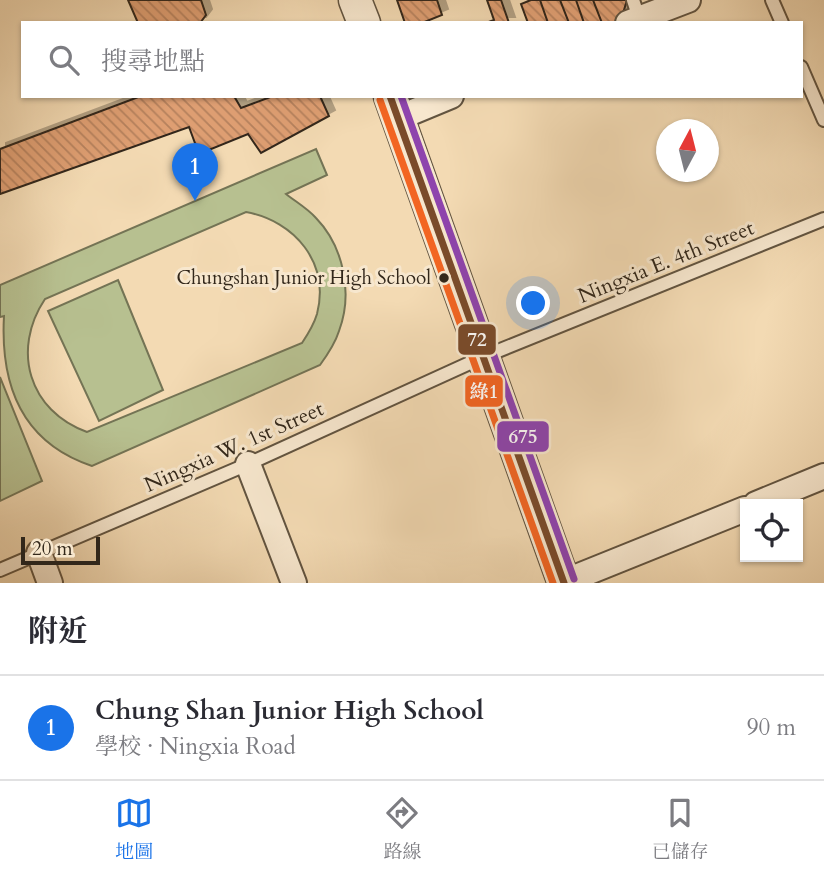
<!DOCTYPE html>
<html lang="zh-TW">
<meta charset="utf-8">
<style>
body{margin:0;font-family:Cardo,"Noto Serif TC",serif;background:#f7f7f7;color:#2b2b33}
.controls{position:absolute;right:21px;bottom:21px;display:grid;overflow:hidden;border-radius:0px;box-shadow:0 2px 5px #0004}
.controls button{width:63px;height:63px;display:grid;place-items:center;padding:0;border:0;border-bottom:2px solid #e1e1e2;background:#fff;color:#2b2b33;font:35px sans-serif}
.compass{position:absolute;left:656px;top:119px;width:63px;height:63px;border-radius:50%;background:#fff;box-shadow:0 2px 5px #0004;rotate:7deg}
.scale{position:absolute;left:21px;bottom:18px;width:79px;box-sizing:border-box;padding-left:7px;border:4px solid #32271a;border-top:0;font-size:19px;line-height:24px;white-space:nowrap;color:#32271a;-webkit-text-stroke:5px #f7e7ce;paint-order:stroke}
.you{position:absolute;left:534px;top:304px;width:24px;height:24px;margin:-18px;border:5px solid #fff;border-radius:50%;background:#1a73e8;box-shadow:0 0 0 10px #1a73e833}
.badge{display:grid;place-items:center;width:46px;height:46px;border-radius:50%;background:#1a73e8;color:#fff;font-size:23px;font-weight:700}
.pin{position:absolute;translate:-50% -58px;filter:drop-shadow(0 2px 4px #0008)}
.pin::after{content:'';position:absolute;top:37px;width:24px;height:21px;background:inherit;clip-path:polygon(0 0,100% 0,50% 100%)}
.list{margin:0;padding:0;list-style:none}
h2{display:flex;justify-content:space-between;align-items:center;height:91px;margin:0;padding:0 28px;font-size:30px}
h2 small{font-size:23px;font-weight:400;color:#7c7c81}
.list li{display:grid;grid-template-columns:46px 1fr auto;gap:21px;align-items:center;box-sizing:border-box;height:105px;padding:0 28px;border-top:2px solid #e1e1e2}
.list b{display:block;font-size:26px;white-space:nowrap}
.list p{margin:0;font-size:23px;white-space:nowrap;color:#7c7c81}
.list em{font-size:23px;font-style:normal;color:#7c7c81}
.icon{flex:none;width:38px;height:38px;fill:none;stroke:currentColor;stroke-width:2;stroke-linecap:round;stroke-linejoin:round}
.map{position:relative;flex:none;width:824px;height:583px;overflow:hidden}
.search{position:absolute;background:#fff;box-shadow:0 2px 5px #0004;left:21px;right:21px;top:21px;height:77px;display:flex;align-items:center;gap:18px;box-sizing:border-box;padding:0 24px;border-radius:0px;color:#7c7c81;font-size:26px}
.sheet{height:196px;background:#fff}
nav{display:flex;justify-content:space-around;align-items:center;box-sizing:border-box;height:98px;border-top:2px solid #e1e1e2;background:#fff;font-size:19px;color:#7c7c81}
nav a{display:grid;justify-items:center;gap:4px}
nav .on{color:#1a73e8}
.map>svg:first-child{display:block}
.green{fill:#b7c090;stroke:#747455;stroke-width:2;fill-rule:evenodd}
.building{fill:url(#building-back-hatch);stroke:#32271a;stroke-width:2;filter:url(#shadow)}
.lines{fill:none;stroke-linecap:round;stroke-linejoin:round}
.service-casing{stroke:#625440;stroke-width:16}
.minor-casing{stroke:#625440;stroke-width:28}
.tertiary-casing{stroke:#625440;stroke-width:35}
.service{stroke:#f7e7ce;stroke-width:12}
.minor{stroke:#f7e7ce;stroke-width:24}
.tertiary{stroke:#f7e7ce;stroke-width:32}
.bus-1-casing{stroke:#f7e7ce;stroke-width:12}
.bus-2-casing{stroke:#f7e7ce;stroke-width:12}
.bus-3-casing{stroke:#f7e7ce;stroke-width:12}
.bus-1{stroke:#7a4b2a;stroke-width:7}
.bus-2{stroke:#f26522;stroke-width:7}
.bus-3{stroke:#8e44ad;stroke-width:7}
.bus-dot{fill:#32271a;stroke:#f7e7ce;stroke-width:2.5}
.labels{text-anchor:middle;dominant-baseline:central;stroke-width:6;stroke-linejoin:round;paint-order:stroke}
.bus-label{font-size:19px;fill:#32271a;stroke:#f7e7ce;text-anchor:end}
.street-label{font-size:21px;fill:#32271a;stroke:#f7e7ce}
.line-badge{stroke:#f7e7ce;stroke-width:2.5}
.badge-label{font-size:19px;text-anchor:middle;font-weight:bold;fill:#fff}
</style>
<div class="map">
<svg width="824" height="583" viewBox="0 0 824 583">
<defs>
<pattern id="building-back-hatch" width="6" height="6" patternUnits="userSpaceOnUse" patternTransform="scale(1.75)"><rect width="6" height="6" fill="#de9e72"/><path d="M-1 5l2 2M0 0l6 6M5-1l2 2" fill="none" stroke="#b5815d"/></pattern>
<filter id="shadow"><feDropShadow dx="6" dy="-6" stdDeviation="0" flood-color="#0004"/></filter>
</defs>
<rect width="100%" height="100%" fill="#f3dab3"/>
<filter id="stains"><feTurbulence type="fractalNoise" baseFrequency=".00286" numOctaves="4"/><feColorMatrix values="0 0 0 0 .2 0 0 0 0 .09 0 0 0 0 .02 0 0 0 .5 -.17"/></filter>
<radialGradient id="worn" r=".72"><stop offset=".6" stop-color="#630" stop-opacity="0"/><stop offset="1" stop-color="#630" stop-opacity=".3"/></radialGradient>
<!-- green -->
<path class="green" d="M 316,149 L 327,175 L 286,194 C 296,202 307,208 316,218 C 344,247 353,294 339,331 C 335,344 328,354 320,365 L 92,466 C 23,443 0,388 4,316 L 0,317 L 0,285 ZM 246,212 C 295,221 330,263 317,314 C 314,324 308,334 302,343 L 87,432 C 29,411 11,350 45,299 Z
M 118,280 L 163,390 L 99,421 L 48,311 Z
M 0,377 L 42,481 L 0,501 Z"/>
<!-- building -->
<path class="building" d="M 128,0 L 201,0 L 206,15 L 200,23 L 138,23 Z
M 397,0 L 437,0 L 442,15 L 422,23 L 405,23 Z
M 487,0 L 501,0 L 509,23 L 486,23 L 494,20 Z
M 531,0 L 540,0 L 548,23 L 528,23 L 521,4 Z
M 540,0 L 560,0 L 569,23 L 548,23 Z
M 560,0 L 576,0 L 584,23 L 569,23 Z
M 576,0 L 593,0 L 602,23 L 584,23 Z
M 593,0 L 627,0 L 621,20 L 615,23 L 602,23 Z
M 141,96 L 234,96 L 241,108 L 273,96 L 320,96 L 329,116 L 261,153 L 248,134 L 199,154 L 189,127 L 0,194 L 0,149 Z"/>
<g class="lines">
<!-- service casing -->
<g class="service-casing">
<path id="service" d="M 633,0 L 639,18
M 772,0 L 782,23
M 801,67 L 824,120
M 0,570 L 248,464 L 483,357 L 824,219"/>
</g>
<!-- minor casing -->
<g class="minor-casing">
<path id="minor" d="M 628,23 L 688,0
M 398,118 L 451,96
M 248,464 L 294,583
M 756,504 L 824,476
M 39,553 L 50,583
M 564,582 L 745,509"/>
</g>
<!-- tertiary casing -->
<g class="tertiary-casing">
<path id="tertiary" d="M 355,0 L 364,23
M 390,96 L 564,583"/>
</g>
<!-- service -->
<use href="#service" class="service"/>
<!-- minor -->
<use href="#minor" class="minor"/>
<!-- tertiary -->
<use href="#tertiary" class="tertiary"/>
<!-- bus-1 casing -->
<g class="bus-1-casing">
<path id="bus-1" d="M 390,96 L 564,583"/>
</g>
<!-- bus-2 casing -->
<g class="bus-2-casing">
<path id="bus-2" d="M 380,100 L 553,583"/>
</g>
<!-- bus-3 casing -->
<g class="bus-3-casing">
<path id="bus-3" d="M 401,96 L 574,579"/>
</g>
<!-- bus-1 -->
<use href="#bus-1" class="bus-1"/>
<!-- bus-2 -->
<use href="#bus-2" class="bus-2"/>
<!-- bus-3 -->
<use href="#bus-3" class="bus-3"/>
</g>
<!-- markers -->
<circle class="bus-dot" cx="444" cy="278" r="6"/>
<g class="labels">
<!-- bus labels -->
<g class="bus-label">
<text x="431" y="278">Chungshan Junior High School</text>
</g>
<!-- street labels -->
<g class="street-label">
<text transform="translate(666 262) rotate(-22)">Ningxia E. 4th Street</text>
<text transform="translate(234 447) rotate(-24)">Ningxia W. 1st Street</text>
</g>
</g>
<g class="line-badge">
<rect x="457" y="323" width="40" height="33" rx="7" fill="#7a4b2a"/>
<rect x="464" y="374" width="40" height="34" rx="7" fill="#f26522"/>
<rect x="496" y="420" width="54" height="33" rx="7" fill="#8e44ad"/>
</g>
<g class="badge-label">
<text x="477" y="346">72</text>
<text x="484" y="398">綠1</text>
<text x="523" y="443">675</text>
</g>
<rect width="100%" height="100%" filter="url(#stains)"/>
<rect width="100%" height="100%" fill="url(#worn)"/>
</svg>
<div class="controls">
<button><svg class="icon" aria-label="locate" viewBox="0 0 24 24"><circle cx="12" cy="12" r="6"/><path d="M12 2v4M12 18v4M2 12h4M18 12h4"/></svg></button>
</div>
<svg class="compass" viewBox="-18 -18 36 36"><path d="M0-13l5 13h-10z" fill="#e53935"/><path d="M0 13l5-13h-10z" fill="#7c7c81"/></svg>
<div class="scale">20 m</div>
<div class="you"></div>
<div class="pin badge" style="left:195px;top:201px">1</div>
<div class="search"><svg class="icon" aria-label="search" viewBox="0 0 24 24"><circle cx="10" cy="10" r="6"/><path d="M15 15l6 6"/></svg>搜尋地點</div>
</div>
<section class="sheet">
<h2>附近<small></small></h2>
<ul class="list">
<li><span class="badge">1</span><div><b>Chung Shan Junior High School</b><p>學校 · Ningxia Road</p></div><em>90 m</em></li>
</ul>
</section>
<nav>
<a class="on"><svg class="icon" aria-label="map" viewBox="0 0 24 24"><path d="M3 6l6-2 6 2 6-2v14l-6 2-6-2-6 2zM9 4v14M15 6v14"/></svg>地圖</a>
<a><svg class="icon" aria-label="directions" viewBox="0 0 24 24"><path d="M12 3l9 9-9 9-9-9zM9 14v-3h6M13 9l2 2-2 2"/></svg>路線</a>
<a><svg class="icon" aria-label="saved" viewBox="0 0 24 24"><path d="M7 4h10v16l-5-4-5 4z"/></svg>已儲存</a>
</nav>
